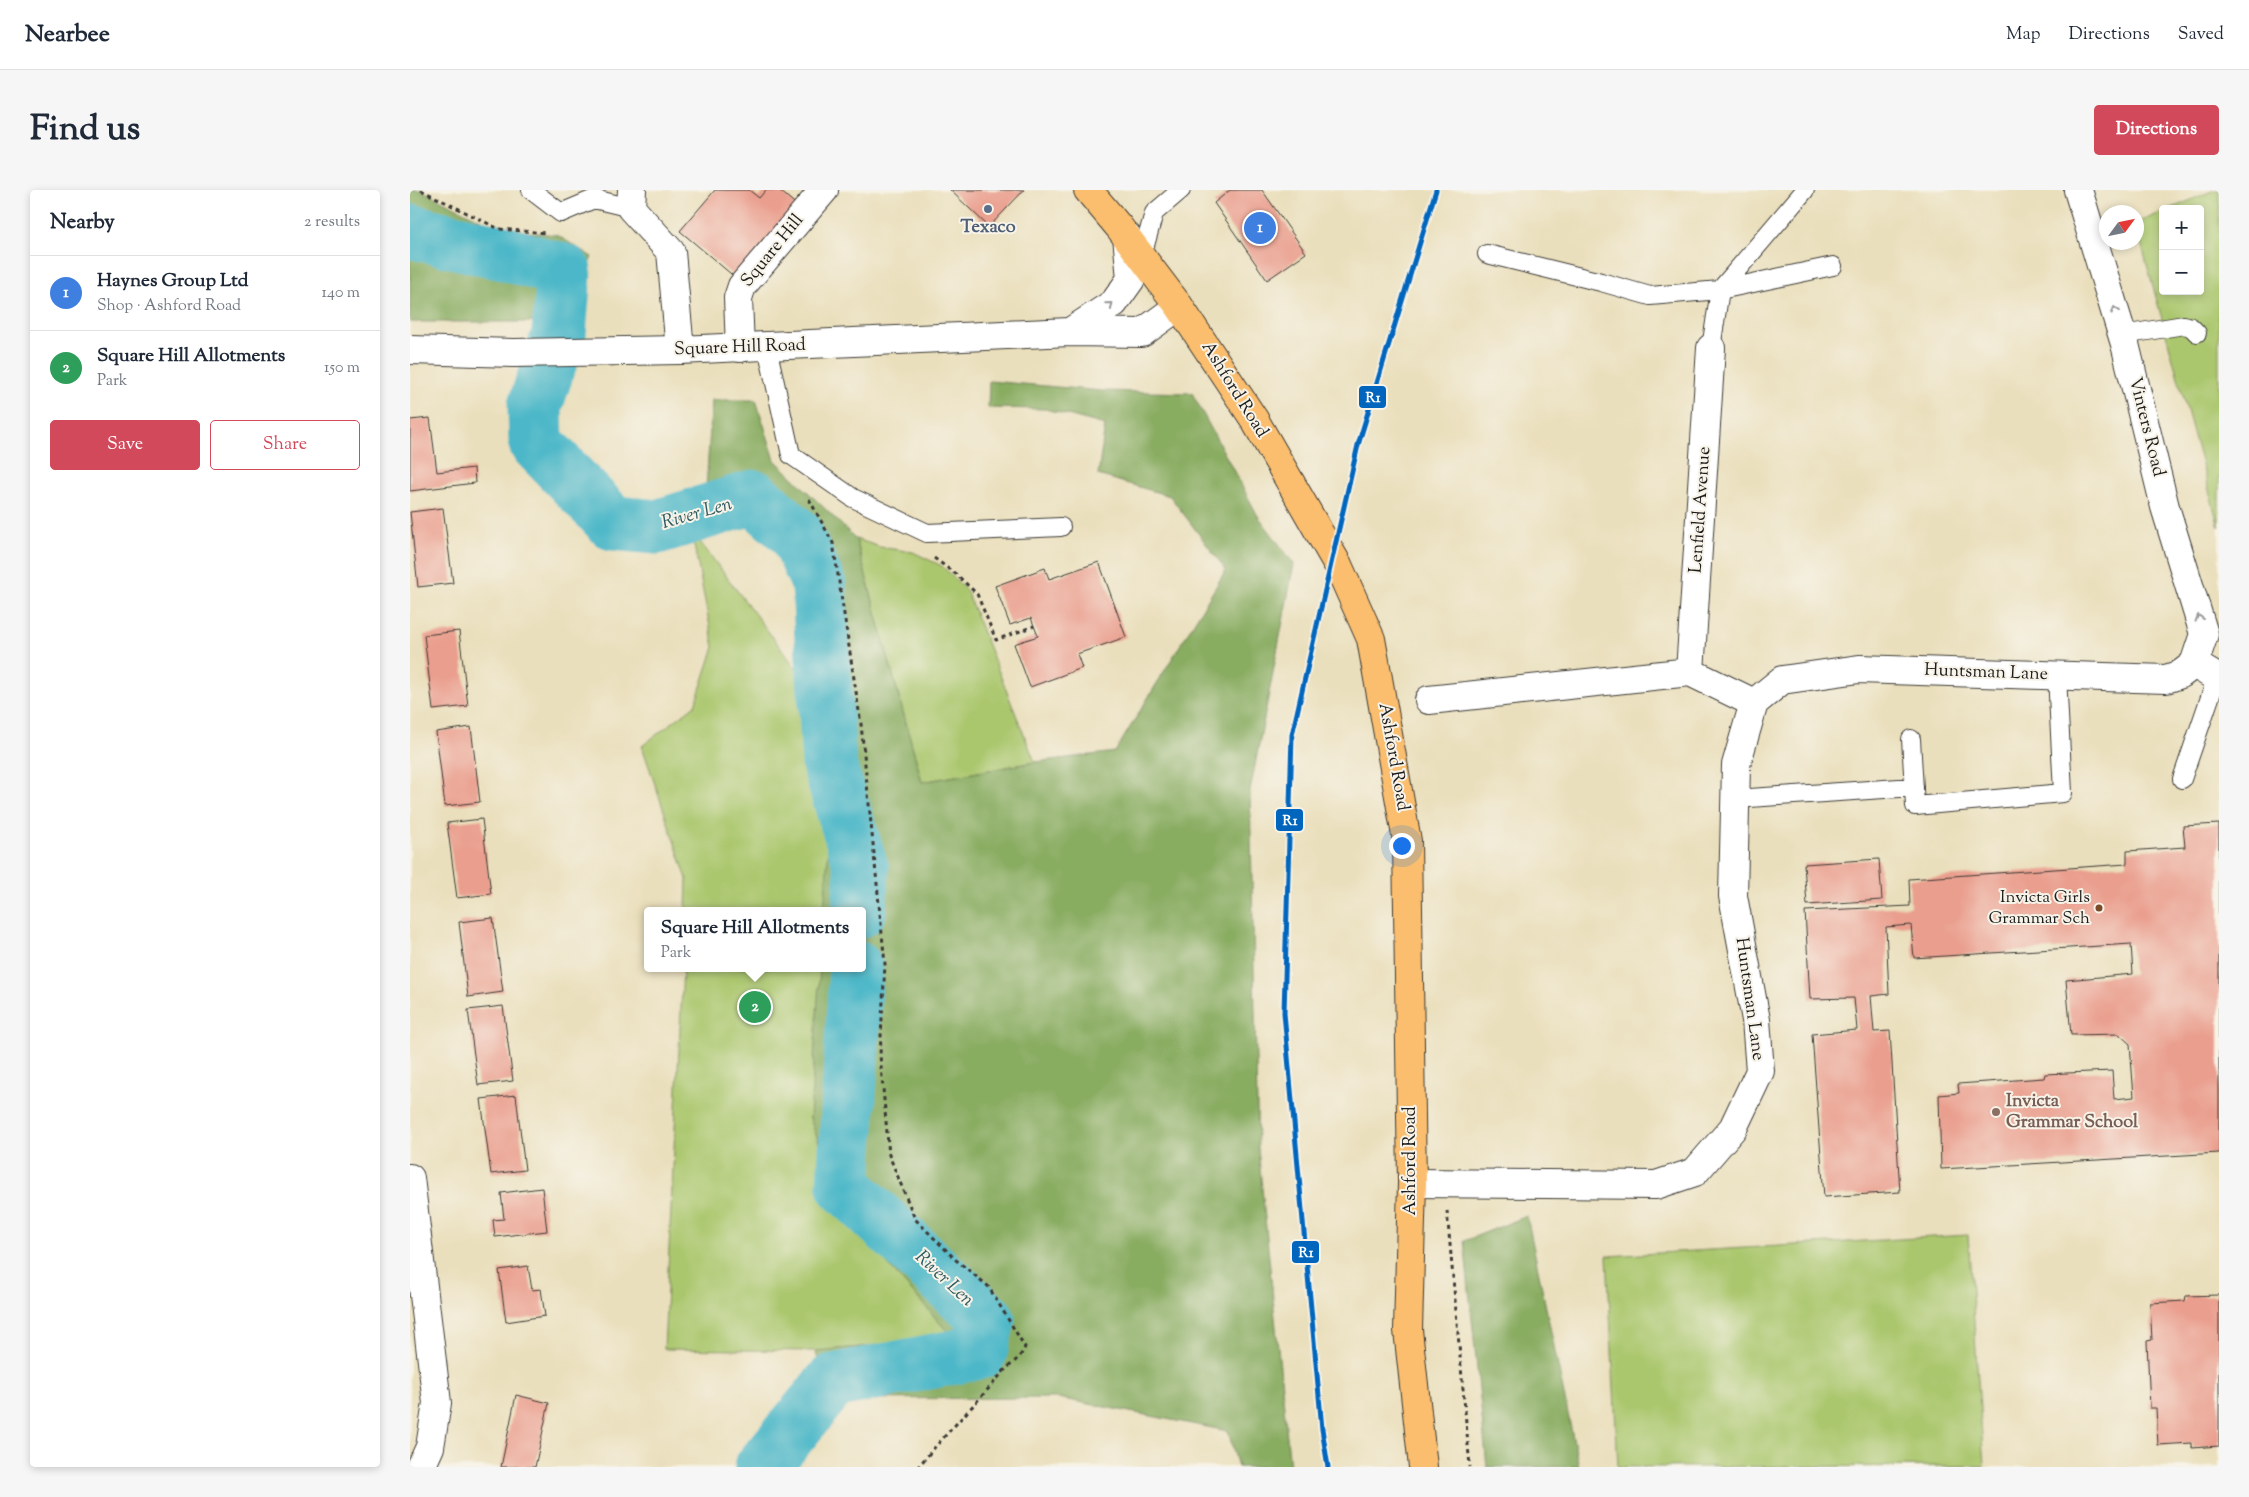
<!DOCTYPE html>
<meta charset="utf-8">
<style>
body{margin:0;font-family:"Sorts Mill Goudy",serif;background:#f6f6f7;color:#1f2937}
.controls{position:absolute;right:15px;top:15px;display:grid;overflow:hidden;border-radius:5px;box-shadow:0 2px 8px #0003}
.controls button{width:45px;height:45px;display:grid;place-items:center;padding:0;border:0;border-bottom:1px solid #e0e1e3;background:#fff;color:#1f2937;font:25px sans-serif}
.compass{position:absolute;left:1689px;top:15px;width:45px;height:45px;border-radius:50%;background:#fff;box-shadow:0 2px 8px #0003;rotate:57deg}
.you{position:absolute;left:991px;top:655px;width:18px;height:18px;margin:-12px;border:4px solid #fff;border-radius:50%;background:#1a73e8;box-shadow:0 0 0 8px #1a73e833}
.badge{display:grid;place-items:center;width:32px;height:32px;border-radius:50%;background:#d1495b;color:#fff;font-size:16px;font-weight:700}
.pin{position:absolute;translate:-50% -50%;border:2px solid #fff;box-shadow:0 1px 5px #0006}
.popup{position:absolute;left:234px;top:717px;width:222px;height:65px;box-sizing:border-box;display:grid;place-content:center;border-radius:5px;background:#fff;filter:drop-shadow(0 1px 4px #0005);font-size:16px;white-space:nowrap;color:#747a83}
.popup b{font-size:19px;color:#1f2937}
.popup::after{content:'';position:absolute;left:50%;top:100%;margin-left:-10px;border:10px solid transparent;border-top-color:#fff}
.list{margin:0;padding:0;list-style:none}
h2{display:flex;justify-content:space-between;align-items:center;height:65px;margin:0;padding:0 20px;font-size:21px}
h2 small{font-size:16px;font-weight:400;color:#747a83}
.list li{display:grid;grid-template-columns:32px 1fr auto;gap:15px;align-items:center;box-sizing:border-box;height:75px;padding:0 20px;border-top:1px solid #e0e1e3}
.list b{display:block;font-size:19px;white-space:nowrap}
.list p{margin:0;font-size:16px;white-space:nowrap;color:#747a83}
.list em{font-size:16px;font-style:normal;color:#747a83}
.actions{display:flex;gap:10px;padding:15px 20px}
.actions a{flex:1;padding:11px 0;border:1px solid #d1495b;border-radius:5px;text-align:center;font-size:18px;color:#d1495b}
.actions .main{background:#d1495b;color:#fff}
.map{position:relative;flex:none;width:1809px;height:1277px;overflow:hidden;border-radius:5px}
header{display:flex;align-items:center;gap:30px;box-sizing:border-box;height:70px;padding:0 25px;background:#fff;border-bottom:1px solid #e0e1e3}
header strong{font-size:24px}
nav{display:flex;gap:28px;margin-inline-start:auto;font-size:18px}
.intro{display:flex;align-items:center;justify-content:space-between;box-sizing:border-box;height:120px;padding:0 30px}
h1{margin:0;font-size:35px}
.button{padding:12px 22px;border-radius:5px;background:#d1495b;color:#fff;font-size:18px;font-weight:700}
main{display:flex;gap:30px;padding:0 30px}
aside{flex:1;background:#fff;border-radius:5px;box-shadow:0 2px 8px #0003}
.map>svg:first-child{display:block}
.green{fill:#abc76e;stroke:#647245}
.forest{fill:#88ac61;stroke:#52643e}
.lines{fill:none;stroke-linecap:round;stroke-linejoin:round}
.river{stroke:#4bb7c8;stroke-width:55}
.building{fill:#ea9f8e}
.service-casing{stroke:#3b3934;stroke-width:20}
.minor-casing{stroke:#3b3934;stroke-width:30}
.tertiary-casing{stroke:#3b3934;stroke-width:30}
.primary-casing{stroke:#3b3934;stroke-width:30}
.path{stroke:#3b3934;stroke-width:3;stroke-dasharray:4 4;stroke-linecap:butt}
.service{stroke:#fff;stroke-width:18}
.minor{stroke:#fff;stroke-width:28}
.tertiary{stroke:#fff;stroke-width:28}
.primary{stroke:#fbbe6e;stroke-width:28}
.rail-1-casing{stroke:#f7f3e8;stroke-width:9}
.rail-1{stroke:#0065bd;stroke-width:5}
.oneway{stroke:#999}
.service-dot{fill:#5c6f8a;stroke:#f7f3e8;stroke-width:2}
.bus-dot{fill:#7a4b2a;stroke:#f7f3e8;stroke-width:2}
.education-dot{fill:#8d6e63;stroke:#f7f3e8;stroke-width:2}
.labels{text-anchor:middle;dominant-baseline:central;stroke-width:4;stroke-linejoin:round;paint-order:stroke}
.bus-label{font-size:17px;fill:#1c1c1c;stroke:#f7f3e8;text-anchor:end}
.service-label{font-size:18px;font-weight:bold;fill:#4e5e75;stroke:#f7f3e8}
.street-label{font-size:18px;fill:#1c1c1c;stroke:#f7f3e8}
.education-label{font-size:18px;font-weight:bold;fill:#785e54;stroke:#f7f3e8;text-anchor:start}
.water-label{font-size:19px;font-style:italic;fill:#2f5a61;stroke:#f7f3e8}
.line-badge{stroke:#f7f3e8;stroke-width:2}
.badge-label{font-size:14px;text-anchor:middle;font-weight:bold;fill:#fff}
</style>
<header>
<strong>Nearbee</strong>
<nav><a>Map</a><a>Directions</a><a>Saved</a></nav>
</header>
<div class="intro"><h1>Find us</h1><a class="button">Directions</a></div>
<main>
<aside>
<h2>Nearby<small>2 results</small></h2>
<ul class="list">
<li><span class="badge" style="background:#3f7fe0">1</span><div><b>Haynes Group Ltd</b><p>Shop · Ashford Road</p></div><em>140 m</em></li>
<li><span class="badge" style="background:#2e9e5b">2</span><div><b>Square Hill Allotments</b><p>Park</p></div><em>150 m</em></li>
</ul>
<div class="actions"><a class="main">Save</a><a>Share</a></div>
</aside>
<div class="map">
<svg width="1809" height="1277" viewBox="0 0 1809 1277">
<rect width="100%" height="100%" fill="#f7f3e8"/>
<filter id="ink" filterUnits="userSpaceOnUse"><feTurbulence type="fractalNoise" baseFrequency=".02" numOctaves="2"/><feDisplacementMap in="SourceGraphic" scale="10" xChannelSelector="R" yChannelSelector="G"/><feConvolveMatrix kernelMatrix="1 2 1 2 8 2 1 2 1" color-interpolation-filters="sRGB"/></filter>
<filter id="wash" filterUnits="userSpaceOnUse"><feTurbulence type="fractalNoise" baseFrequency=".0096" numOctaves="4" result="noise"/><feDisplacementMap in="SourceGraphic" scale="20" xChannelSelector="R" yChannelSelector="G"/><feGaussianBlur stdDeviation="1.12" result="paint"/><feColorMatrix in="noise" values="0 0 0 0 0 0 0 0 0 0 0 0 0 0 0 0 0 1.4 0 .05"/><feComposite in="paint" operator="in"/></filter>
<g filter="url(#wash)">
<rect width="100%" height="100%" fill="#eadfbc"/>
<!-- green -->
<path class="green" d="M 1804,0 L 1809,0 L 1809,337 L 1727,38 L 1726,33 L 1753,22 L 1753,101 L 1790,101 L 1790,19 L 1760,19 Z
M 281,340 L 389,482 L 408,544 L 439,707 L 437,721 L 276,721 L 277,689 L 232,556 L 285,515 L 304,457 Z
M 446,349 L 470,357 L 503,362 L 532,376 L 556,400 L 625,572 L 512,592 Z
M 273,778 L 427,778 L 400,928 L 436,1027 L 545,1149 L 405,1161 L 254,1159 Z
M 1558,1045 L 1574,1276 L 1208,1277 L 1197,1066 Z"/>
<!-- forest -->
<path class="forest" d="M 0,0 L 11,0 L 89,39 L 147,45 L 182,67 L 153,132 L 0,132 Z
M 579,191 L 692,201 L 782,203 L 848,326 L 884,374 L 840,601 L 848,958 L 880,1277 L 828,1277 L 818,1241 L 648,1208 L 424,1209 L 405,1161 L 544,1149 L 436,1027 L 400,928 L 410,778 L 452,778 L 452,721 L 414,721 L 430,491 L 397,343 L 357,299 L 295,312 L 302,210 L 346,210 L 365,270 L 446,349 L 512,592 L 625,572 L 705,562 L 816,380 L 760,306 L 688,285 L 695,235 L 635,219 L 578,218 Z
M 1117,1026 L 1169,1277 L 1077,1277 L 1054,1051 Z"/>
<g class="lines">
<!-- river -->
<path class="river" d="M 0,41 L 97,64 L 154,81 L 149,144 L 125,216 L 126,253 L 203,333 L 247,337 L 344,307 L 386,344 L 409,395 L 419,574 L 452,680 L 449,721
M 352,1277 L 423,1191 L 570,1162 L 578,1130 L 434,996 L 446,778"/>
</g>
<g id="blocks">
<!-- building -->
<path class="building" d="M 305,0 L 339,0 L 349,8 L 356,0 L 369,0 L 389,17 L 327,89 L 270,41 Z
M 540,0 L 614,0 L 579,37 Z
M 820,0 L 852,0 L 896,63 L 857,90 L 804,13 Z
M 20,228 L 27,282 L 64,278 L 65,293 L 0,301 L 0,230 Z
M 33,318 L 43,393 L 8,397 L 0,322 Z
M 689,372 L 716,447 L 667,464 L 672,478 L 620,497 L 604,454 L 628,446 L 621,428 L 600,435 L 585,396 L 635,378 L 639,389 Z
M 49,441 L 58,516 L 23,520 L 14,445 Z
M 61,537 L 70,612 L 35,616 L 26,542 Z
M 72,629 L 81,704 L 47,708 L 37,633 Z
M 1809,634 L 1809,963 L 1531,979 L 1529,905 L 1549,903 L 1548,894 L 1634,888 L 1635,884 L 1702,881 L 1704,909 L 1724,907 L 1720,854 L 1709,844 L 1661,845 L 1656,790 L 1723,784 L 1721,754 L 1504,768 L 1501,735 L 1476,737 L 1479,804 L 1461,806 L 1464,842 L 1480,841 L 1490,1002 L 1414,1007 L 1402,844 L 1447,840 L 1444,808 L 1400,809 L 1395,721 L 1500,716 L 1499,689 L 1717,674 L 1717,661 L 1775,657 L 1773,636 Z
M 1469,669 L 1472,710 L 1397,715 L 1394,674 Z
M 83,728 L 93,802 L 58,807 L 49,732 Z
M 93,816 L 103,891 L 68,895 L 58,820 Z
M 106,905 L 115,980 L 81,984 L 71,909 Z
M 132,998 L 137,1041 L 85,1047 L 83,1030 L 94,1029 L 91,1003 Z
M 118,1076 L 122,1100 L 131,1099 L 135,1126 L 96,1132 L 89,1080 Z
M 1809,1105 L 1809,1256 L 1782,1258 L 1782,1253 L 1748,1255 L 1746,1218 L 1740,1218 L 1737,1151 L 1742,1150 L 1740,1113 L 1775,1111 L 1776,1106 Z
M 106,1205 L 139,1213 L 125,1277 L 91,1277 Z"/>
</g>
</g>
<g filter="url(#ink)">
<use href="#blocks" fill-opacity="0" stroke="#3b3934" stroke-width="1"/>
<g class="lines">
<!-- service casing -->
<g class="service-casing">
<path id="service" d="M 121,0 L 151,23 L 184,9 L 221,18
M 1077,64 L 1191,92 L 1240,106 L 1310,100 L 1423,76
M 732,66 L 744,23 L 771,0
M 1713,145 L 1774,135 L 1781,137 L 1787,143
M 357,157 L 381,265 L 443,308 L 517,343 L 651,337
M 1301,158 L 1310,100 L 1395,0
M 1501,549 L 1505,616 L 1653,603 L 1647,485
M 1772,589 L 1807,487
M 1325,609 L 1504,597"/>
</g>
<!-- minor casing -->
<g class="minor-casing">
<path id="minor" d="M 222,0 L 221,18 L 261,62 L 270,160
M 1668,0 L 1715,154 L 1755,317 L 1794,444 L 1784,474
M 330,158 L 328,108 L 332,96 L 414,0
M 1784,474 L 1809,489
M 1280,482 L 1301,158
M 1019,510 L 1280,482 L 1344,513
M 0,988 L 27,1213 L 20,1257 L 11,1277
M 1002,993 L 1246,995 L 1285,982 L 1323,938 L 1350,881 L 1346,830 L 1323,706 L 1326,575 L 1344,513 L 1372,490 L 1449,479 L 1756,489 L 1771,484 L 1784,474"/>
</g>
<!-- tertiary casing -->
<g class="tertiary-casing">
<path id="tertiary" d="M 660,142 L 704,113 L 721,89 L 717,46
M 0,160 L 104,163 L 270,160 L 660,142 L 732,143 L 769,116"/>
</g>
<!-- primary casing -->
<g class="primary-casing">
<path id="primary" d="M 678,0 L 709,37 L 769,116 L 844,229 L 928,375 L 961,449 L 997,651 L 1002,993 L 998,1140 L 1013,1277"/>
</g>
<!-- path -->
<path class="path" d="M 11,0 L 89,39 L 136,43
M 399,309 L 423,353 L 451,534 L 475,774 L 470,865 L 479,965 L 505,1029 L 546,1070 L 578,1096 L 615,1157 C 609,1171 602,1172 593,1182 C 565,1215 535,1244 508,1277
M 524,368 L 547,385 L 567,404 L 586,450 L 624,436
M 1037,1021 L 1060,1277"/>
<!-- service -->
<use href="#service" class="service"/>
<!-- minor -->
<use href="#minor" class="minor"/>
<!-- tertiary -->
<use href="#tertiary" class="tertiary"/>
<!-- primary -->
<use href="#primary" class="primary"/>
<!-- rail-1 casing -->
<g class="rail-1-casing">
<path id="rail-1" d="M 918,1277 L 912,1239 L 874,823 L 882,545 L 948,255 L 1026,0"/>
</g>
<!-- rail-1 -->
<use href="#rail-1" class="rail-1"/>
</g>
<!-- one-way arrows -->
<defs><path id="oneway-chevron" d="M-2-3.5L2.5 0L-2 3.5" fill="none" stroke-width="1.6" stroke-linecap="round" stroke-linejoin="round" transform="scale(1.25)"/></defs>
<g class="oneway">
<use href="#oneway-chevron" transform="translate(700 115) rotate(-40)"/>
<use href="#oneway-chevron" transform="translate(1705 120) rotate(-107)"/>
<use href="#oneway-chevron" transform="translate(1789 428) rotate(-107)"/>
</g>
</g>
<!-- markers -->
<circle class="service-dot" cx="578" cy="19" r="5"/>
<circle class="bus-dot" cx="1689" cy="718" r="4.5"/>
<circle class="education-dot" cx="1586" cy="922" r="5"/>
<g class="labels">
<!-- bus labels -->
<g class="bus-label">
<text x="1680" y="708">Invicta Girls<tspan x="1680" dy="21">Grammar Sch</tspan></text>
</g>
<!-- service labels -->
<g class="service-label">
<text x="578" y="38">Texaco</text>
</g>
<!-- street labels -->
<g class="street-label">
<text transform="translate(363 61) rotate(-51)">Square Hill</text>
<text transform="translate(330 158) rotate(-2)">Square Hill Road</text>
<text transform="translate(824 200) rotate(58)">Ashford Road</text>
<text transform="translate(1736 237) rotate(76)">Vinters Road</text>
<text transform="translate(1291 320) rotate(-86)">Lenfield Avenue</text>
<text transform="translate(1576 483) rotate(2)">Huntsman Lane</text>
<text transform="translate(983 567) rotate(80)">Ashford Road</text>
<text transform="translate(1339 809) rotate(82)">Huntsman Lane</text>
<text transform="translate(1001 971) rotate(-90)">Ashford Road</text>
</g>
<!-- education labels -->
<g class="education-label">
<text x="1596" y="912">Invicta<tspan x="1596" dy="21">Grammar School</tspan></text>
</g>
<!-- water labels -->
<g class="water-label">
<text transform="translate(287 324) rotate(-16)">River Len</text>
<text transform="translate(534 1089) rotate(43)">River Len</text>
</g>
</g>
<g class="line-badge">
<rect x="948" y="195" width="29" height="24" rx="5" fill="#0065bd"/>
<rect x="865" y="618" width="29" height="24" rx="5" fill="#0065bd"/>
<rect x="881" y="1050" width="29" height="24" rx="5" fill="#0065bd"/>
</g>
<g class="badge-label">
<text x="963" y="212">R1</text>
<text x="880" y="635">R1</text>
<text x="896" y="1067">R1</text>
</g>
</svg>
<div class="controls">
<button>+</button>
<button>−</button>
</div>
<svg class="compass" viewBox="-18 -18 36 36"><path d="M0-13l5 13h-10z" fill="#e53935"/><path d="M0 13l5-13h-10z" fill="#747a83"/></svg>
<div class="you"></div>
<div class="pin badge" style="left:850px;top:38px;background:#3f7fe0">1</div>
<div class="pin badge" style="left:345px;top:817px;background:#2e9e5b">2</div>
<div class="popup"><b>Square Hill Allotments</b>Park</div>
</div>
</main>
